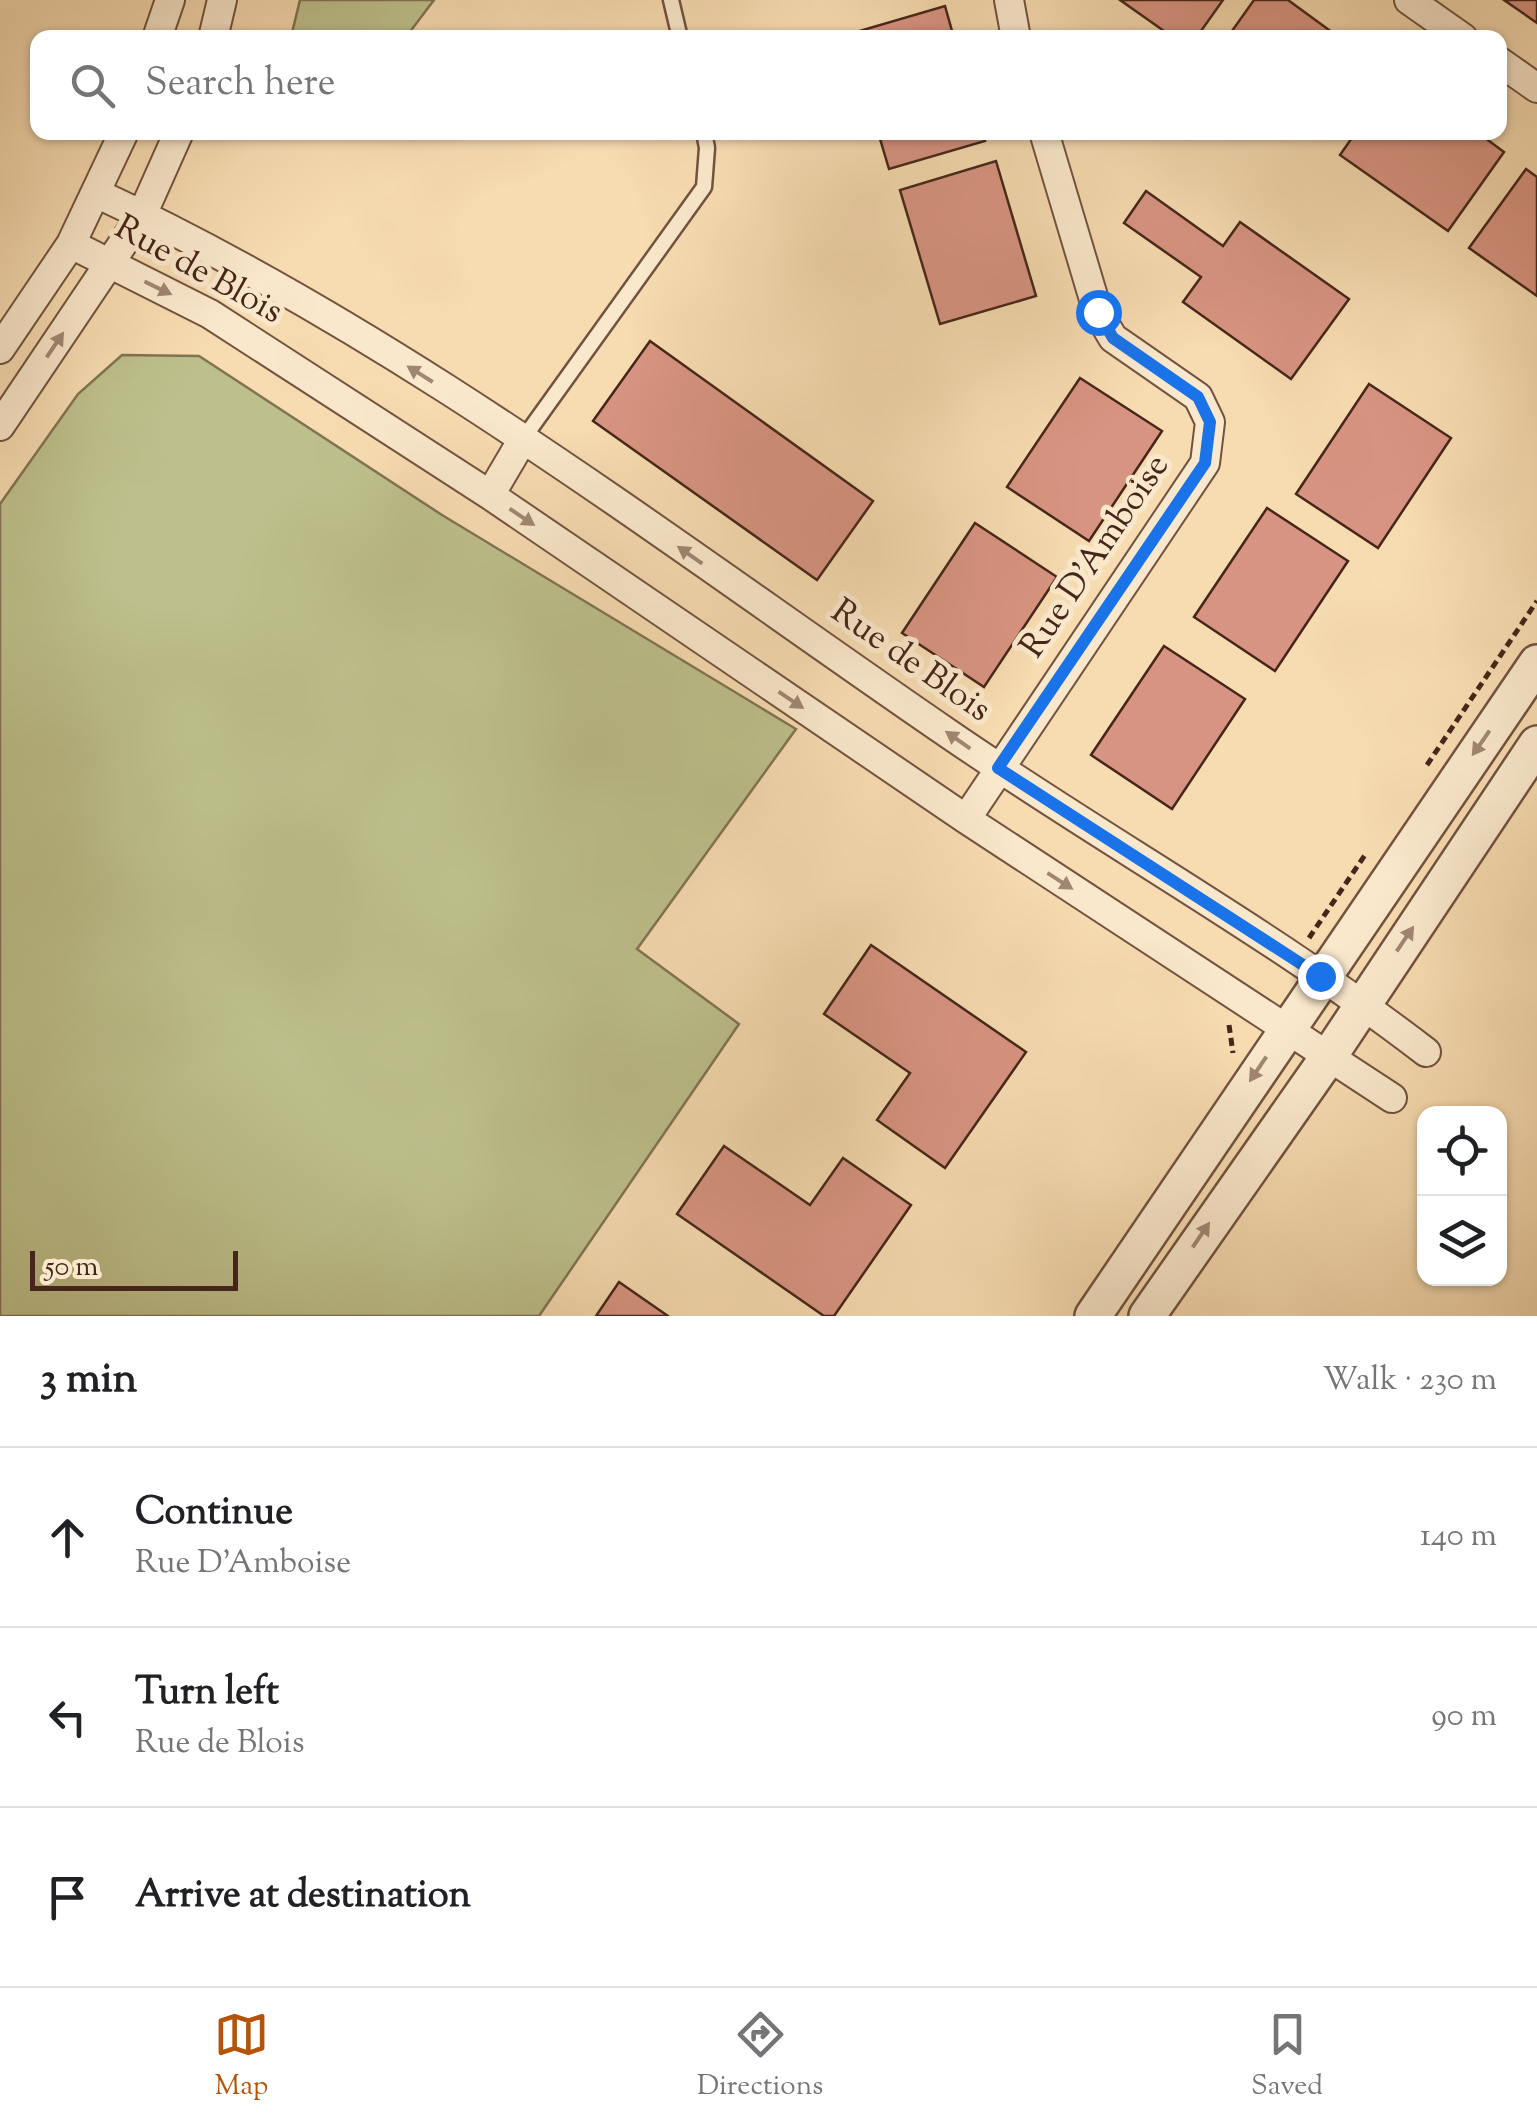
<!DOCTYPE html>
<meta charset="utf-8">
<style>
body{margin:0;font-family:"Sorts Mill Goudy",serif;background:#f6f6f6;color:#202124}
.controls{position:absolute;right:30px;bottom:30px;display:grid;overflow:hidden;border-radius:20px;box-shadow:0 2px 8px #0004}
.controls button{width:90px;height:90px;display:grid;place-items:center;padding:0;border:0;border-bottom:2px solid #e0e0e0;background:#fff;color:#202124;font:50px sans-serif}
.scale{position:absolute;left:30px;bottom:25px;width:208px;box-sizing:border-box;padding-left:10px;border:5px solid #46261a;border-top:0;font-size:28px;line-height:35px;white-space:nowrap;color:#46261a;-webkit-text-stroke:8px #fae8cc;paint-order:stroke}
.stop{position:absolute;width:30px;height:30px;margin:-22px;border:8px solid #1a73e8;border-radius:50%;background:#fff}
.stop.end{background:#1a73e8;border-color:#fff;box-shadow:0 2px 10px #0008}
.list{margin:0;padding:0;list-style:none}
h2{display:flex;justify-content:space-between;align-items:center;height:130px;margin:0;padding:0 40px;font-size:42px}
h2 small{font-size:32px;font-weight:400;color:#757577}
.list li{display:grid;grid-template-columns:65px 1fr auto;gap:30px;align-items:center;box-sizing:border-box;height:180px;padding:0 40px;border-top:2px solid #e0e0e0}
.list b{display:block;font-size:38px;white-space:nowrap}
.list p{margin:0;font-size:32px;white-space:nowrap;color:#757577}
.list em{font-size:32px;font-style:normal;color:#757577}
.icon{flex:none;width:55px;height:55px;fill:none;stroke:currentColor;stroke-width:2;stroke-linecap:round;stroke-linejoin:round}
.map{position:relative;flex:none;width:1537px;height:1316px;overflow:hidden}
.search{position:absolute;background:#fff;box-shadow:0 2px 8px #0004;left:30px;right:30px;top:30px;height:110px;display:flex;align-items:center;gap:25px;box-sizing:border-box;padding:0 35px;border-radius:20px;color:#757577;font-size:38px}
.sheet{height:670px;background:#fff}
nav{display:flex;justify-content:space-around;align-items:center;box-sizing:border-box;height:140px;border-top:2px solid #e0e0e0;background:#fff;font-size:28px;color:#757577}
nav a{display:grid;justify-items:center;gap:5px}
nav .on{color:#b45309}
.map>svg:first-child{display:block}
.green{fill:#bdc08c;stroke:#827353;stroke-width:2.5}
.building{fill:#d89482;stroke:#46261a;stroke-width:2.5}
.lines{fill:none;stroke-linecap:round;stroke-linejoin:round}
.service-casing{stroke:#725340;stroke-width:19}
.minor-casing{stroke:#725340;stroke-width:32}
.tertiary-casing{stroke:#725340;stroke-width:40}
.path{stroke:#46261a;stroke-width:5;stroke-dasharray:8 5;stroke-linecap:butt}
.service{stroke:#fae8cc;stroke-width:14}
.minor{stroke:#fae8cc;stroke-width:28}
.tertiary{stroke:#fae8cc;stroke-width:35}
.oneway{fill:#a08773}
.route{stroke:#1a73e8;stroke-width:12}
.labels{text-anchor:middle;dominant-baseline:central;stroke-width:10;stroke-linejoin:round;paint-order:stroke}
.street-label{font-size:35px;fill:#46261a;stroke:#fae8cc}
</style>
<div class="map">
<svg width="1537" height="1316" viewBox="0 0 1537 1316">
<rect width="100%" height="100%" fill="#f7dbb1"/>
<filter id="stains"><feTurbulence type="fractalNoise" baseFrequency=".002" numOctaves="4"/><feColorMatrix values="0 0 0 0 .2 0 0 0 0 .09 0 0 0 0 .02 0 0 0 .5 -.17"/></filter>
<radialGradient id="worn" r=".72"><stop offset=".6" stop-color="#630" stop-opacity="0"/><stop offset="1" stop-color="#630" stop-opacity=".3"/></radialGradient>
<!-- green -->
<path class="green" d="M 300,0 L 434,0 L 406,37 L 291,37 Z
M 122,355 L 199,356 L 442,515 L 796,729 L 637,949 L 739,1024 L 539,1316 L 0,1316 L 0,504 L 78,394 Z"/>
<!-- building -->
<path class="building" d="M 1120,0 L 1223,0 L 1196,38 L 1174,38 Z
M 1254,0 L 1288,0 L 1340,38 L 1227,38 Z
M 1504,0 L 1537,0 L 1537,23 Z
M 945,6 L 954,38 L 850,38 L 849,34 Z
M 878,132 L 982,132 L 985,141 L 889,169 Z
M 1356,132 L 1477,132 L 1504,152 L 1448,231 L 1340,155 Z
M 996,161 L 1036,296 L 940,324 L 900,190 Z
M 1526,169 L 1537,177 L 1537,296 L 1469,248 Z
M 1146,191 L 1223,246 L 1240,222 L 1349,299 L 1291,379 L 1183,302 L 1201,277 L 1124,223 Z
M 650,341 L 873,501 L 817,580 L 593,421 Z
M 1080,378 L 1162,431 L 1089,541 L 1007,487 Z
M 1369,384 L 1451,438 L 1378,548 L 1296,494 Z
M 1267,508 L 1348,561 L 1275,671 L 1194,617 Z
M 975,523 L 1057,577 L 984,687 L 902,633 Z
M 1164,646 L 1245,699 L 1172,809 L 1091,755 Z
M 871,945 L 1026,1052 L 945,1168 L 877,1120 L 910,1073 L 824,1014 Z
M 724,1146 L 810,1205 L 843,1158 L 911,1205 L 834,1316 L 824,1316 L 677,1214 Z
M 619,1282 L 668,1316 L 596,1316 Z"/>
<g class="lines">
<!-- service casing -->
<g class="service-casing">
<path id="service" d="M 671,0 L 680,38
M 523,439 L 704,187 L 707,148 L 704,132"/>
</g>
<!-- minor casing -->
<g class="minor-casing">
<path id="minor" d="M 1009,0 L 1016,38
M 1409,0 L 1463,38
M 157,38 L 170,0
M 213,38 L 222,0
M 1500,62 L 1537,88
M 98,194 C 401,335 669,542 943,730 C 1102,840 1273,934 1426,1052
M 71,244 L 210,314 L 490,495 L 966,819 L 1392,1098
M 0,349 L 71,244 L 124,132
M 0,426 L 142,215 L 179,132
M 490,495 L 523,439
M 966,819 L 1205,463 L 1210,422 L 1198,397 L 1113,338 L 1098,313 L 1044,132"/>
</g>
<!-- tertiary casing -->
<g class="tertiary-casing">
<path id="tertiary" d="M 1093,1316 L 1537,663
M 1147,1316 L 1329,1056 L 1537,744"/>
</g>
<!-- path -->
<path class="path" d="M 1427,765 L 1537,601
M 1309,938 L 1367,852
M 1229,1025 L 1233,1053"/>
<!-- service -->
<use href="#service" class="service"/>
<!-- minor -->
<use href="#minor" class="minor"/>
<!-- tertiary -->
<use href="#tertiary" class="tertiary"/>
</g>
<!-- one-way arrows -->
<defs><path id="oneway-solid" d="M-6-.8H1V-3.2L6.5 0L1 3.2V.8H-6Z" transform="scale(2.5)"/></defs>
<g class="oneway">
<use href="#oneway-solid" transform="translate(158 288) rotate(26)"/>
<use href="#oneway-solid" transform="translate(55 345) rotate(-56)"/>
<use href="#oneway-solid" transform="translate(420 374) rotate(-148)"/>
<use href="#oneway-solid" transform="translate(522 517) rotate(34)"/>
<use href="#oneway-solid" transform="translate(690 555) rotate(-145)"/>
<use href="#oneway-solid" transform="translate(791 700) rotate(34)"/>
<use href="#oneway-solid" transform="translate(958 740) rotate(-145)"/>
<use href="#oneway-solid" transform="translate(1481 743) rotate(125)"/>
<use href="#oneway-solid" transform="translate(1060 881) rotate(33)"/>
<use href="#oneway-solid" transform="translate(1405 939) rotate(-56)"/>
<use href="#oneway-solid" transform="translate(1258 1069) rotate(124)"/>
<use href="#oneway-solid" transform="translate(1201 1235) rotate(-56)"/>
</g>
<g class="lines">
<!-- route -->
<path class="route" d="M 1098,312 L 1113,338 L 1198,397 L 1210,422 L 1205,463 L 998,768 L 1320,976"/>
</g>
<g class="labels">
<!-- street labels -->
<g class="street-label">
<text transform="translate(198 271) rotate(29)">Rue de Blois</text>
<text transform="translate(1096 557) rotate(-56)">Rue D'Amboise</text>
<text transform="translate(910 662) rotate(35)">Rue de Blois</text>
</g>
</g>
<rect width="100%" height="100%" filter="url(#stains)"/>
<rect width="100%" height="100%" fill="url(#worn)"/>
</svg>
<div class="controls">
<button><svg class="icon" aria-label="locate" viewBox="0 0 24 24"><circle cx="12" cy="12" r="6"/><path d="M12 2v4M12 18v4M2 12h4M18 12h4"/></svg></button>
<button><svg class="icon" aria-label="layers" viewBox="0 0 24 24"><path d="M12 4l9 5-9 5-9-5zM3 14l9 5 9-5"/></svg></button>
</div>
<div class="scale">50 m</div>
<div class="stop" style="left:1098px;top:312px"></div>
<div class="stop end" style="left:1320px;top:976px"></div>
<div class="search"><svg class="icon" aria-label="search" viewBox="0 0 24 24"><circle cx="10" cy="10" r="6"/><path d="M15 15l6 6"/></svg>Search here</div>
</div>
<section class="sheet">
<h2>3 min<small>Walk · 230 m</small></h2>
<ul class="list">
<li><svg class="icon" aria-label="ahead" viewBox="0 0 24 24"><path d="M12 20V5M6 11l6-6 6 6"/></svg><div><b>Continue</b><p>Rue D'Amboise</p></div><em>140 m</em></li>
<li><svg class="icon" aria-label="left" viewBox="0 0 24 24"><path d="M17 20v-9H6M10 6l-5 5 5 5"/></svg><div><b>Turn left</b><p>Rue de Blois</p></div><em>90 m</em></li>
<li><svg class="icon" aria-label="arrive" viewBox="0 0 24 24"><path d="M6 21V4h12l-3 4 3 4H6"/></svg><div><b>Arrive at destination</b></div></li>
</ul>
</section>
<nav>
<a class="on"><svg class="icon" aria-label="map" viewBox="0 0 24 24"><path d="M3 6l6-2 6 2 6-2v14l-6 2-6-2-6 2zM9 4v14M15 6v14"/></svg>Map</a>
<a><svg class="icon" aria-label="directions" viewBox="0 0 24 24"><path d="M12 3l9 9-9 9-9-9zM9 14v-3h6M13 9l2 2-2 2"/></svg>Directions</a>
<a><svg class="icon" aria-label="saved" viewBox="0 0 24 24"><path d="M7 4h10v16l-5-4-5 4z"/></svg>Saved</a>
</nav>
